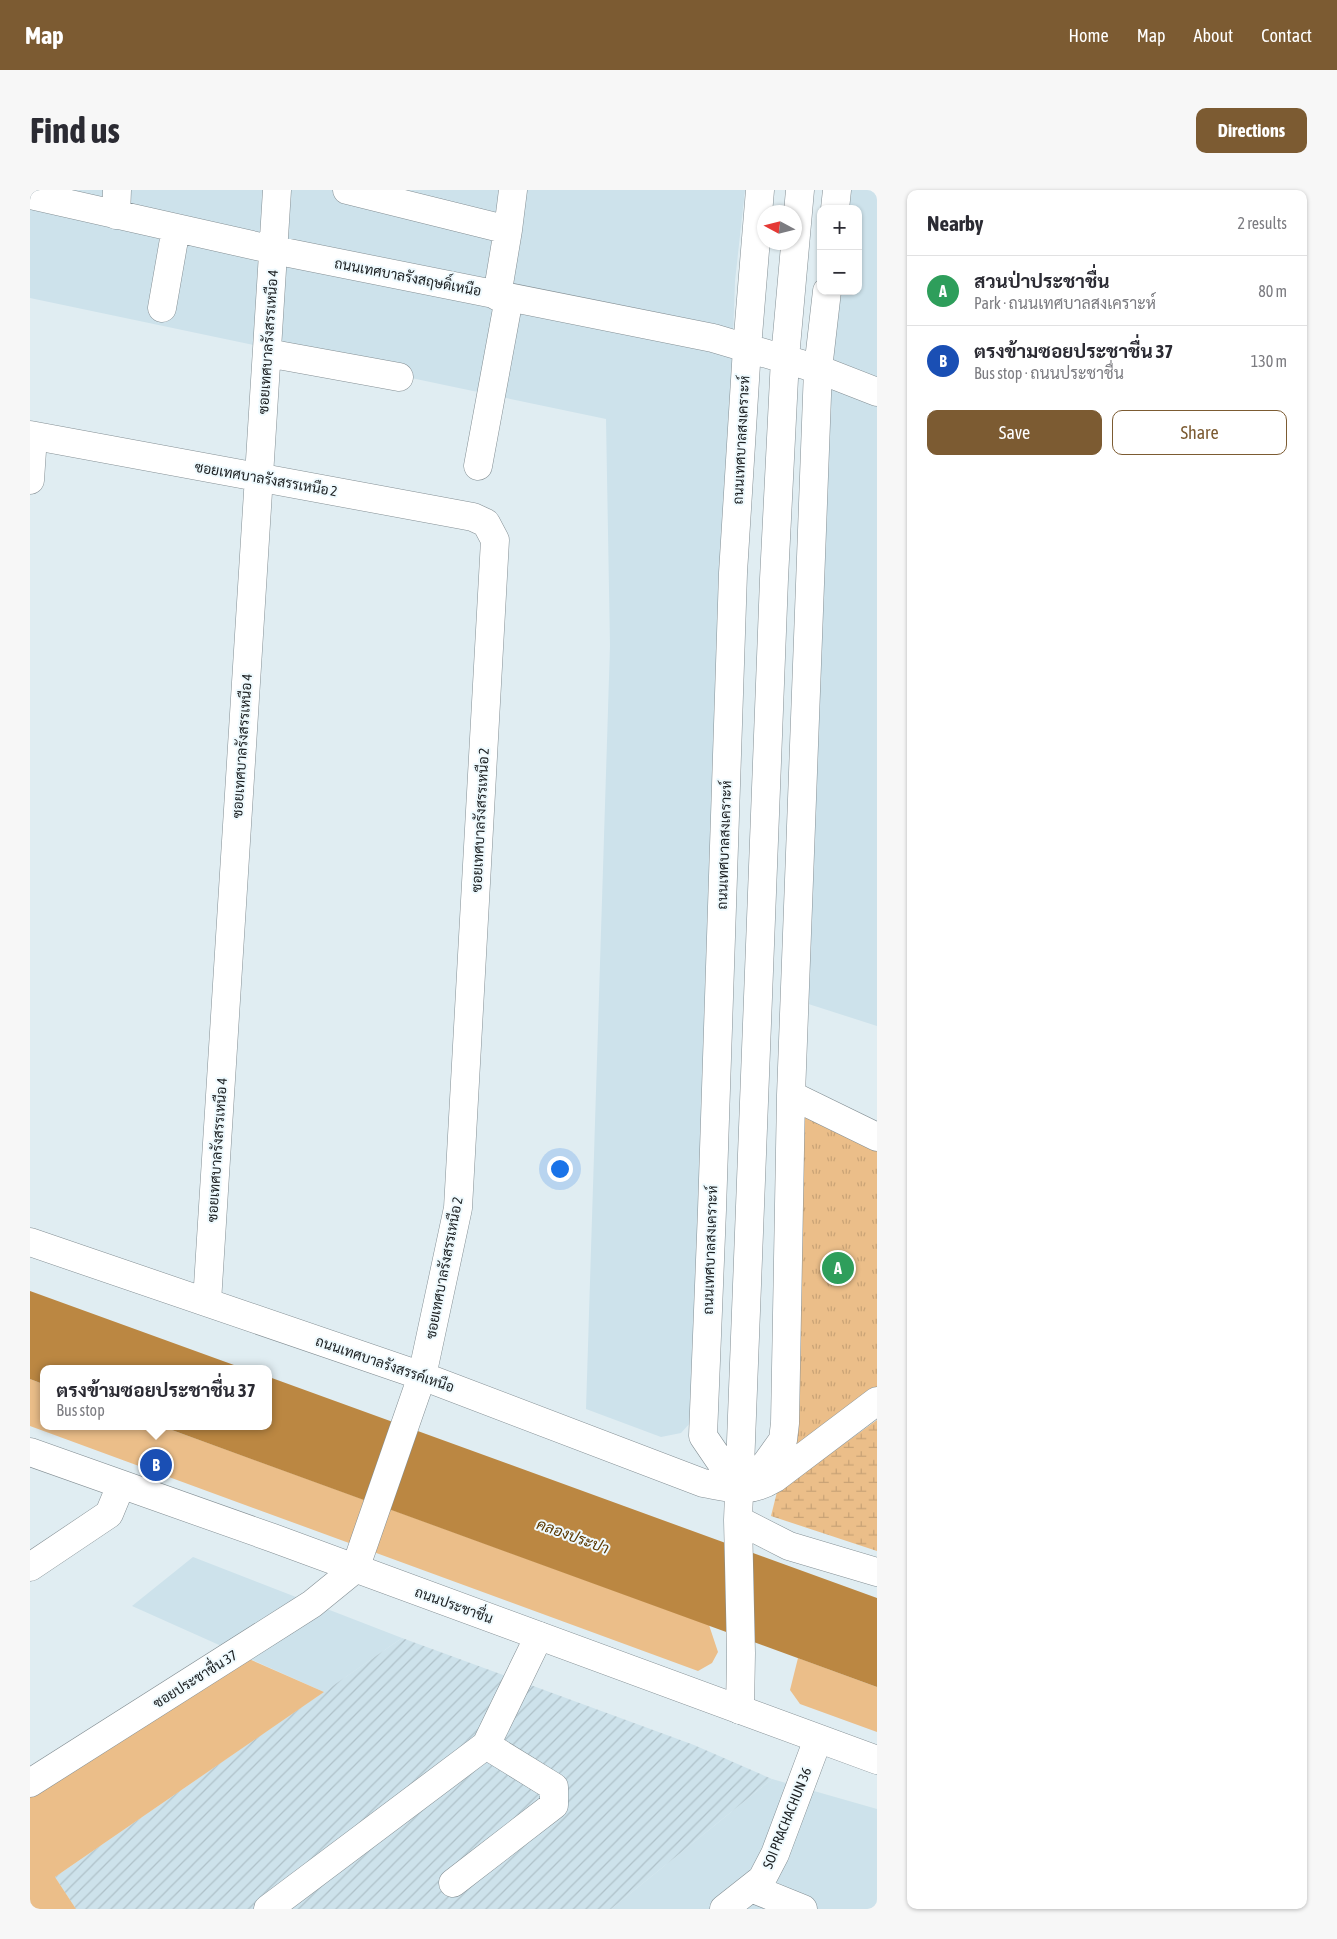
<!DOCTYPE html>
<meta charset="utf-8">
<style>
body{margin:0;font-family:"Asap Condensed",Sarabun,sans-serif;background:#f7f7f7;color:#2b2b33}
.controls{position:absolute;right:15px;top:15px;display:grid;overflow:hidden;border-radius:10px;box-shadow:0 1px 4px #0004}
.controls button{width:45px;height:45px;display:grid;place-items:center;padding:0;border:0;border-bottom:1px solid #e1e1e2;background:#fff;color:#2b2b33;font:25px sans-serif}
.compass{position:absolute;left:727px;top:15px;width:45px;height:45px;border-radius:50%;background:#fff;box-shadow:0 1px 4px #0004;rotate:277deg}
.you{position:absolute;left:529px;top:978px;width:18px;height:18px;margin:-12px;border:4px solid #fff;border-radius:50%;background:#1a73e8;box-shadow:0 0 0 8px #1a73e833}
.badge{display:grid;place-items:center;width:32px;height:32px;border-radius:50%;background:#7c5b32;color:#fff;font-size:16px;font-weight:700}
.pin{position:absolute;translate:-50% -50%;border:2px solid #fff;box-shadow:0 1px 5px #0006}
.popup{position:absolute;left:10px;top:1175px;width:232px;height:65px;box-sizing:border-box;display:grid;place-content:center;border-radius:10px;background:#fff;filter:drop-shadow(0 1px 4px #0005);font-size:16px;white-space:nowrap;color:#7c7c81}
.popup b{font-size:19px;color:#2b2b33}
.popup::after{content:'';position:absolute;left:50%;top:100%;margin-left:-10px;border:10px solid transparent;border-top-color:#fff}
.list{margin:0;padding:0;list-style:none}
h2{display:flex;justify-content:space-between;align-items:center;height:65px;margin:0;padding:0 20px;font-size:21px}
h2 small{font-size:16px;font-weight:400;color:#7c7c81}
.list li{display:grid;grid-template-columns:32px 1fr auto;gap:15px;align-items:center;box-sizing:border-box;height:70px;padding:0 20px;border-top:1px solid #e1e1e2}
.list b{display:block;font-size:19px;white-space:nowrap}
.list p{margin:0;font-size:16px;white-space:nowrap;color:#7c7c81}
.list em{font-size:16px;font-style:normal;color:#7c7c81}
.actions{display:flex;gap:10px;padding:15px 20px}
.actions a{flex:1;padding:11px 0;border:1px solid #7c5b32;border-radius:10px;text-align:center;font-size:18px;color:#7c5b32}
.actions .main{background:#7c5b32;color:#fff}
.map{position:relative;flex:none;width:847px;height:1719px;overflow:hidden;border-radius:10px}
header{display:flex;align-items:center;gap:30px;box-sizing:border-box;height:70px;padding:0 25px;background:#7c5b32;color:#fff}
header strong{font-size:24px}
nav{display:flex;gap:28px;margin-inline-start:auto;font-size:18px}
.intro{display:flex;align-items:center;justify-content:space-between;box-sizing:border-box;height:120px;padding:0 30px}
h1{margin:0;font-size:35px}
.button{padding:12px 22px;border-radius:10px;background:#7c5b32;color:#fff;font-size:18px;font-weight:700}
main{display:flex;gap:30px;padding:0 30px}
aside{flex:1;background:#fff;border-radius:10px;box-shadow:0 1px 4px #0004}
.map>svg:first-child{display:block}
.built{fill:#cde2eb}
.industrial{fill:url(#industrial-furrows)}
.green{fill:#ebbe89}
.wetland{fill:url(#wetland-marsh)}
.park{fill:url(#park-tufts)}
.water{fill:#bb8742}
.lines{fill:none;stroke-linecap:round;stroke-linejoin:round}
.minor-casing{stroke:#848f94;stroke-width:29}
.major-casing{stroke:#848f94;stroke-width:29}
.minor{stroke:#fff;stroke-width:28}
.major{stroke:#fff;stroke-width:28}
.labels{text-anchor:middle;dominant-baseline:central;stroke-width:4;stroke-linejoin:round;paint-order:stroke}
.street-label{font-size:14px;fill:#191d1f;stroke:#effafe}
.water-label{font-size:15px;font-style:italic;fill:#5c3900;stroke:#effafe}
</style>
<header>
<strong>Map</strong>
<nav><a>Home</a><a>Map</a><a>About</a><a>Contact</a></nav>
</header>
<div class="intro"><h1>Find us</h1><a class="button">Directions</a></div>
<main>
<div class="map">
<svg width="847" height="1719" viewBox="0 0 847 1719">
<defs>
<pattern id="industrial-furrows" width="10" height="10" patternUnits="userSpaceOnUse" patternTransform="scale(1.25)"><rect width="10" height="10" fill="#cde2eb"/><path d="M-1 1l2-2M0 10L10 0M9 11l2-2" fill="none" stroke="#afc1c9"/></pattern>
<pattern id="wetland-marsh" width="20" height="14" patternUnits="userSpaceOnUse" patternTransform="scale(1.25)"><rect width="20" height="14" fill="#ebbe89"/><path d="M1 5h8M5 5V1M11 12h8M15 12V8" fill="none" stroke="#c9a376"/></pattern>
<pattern id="park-tufts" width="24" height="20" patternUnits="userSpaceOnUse" patternTransform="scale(1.25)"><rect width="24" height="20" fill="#ebbe89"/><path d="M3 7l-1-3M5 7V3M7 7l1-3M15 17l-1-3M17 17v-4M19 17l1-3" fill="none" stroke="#c9a376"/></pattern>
</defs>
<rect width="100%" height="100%" fill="#e0edf2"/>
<!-- built -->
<path class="built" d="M 0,0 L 715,0 L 705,91 L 677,887 L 661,1232 L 651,1243 L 631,1247 L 556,1219 L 580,456 L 576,229 L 0,108 Z
M 814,0 L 847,0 L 847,836 L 766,810 L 803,101 L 828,101 L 828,19 L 812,19 Z
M 163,1367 L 372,1448 L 294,1502 L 102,1416 Z
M 742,1589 L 847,1619 L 847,1719 L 581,1719 Z"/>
<!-- industrial -->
<path class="industrial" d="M 372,1448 L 664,1555 L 742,1589 L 581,1719 L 46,1719 L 25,1687 Z"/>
<!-- green -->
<path class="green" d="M 0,1189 L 13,1194 L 13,1236 L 131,1236 L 679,1435 L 688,1462 L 682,1473 L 668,1481 L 0,1236 Z
M 768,1468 L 847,1497 L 847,1542 L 770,1514 L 760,1500 Z
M 219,1469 L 294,1502 L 25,1687 L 46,1719 L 0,1719 L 0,1605 Z"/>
<!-- wetland -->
<path class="wetland" d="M 847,1230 L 847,1361 L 741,1326 L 747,1302 Z"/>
<!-- park -->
<path class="park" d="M 773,925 L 847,957 L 847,1200 L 766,1260 Z"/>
<!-- water -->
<path class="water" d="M 0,1101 L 215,1179 L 13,1179 L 13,1194 L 0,1189 Z
M 239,1187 L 847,1408 L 847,1497 L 131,1236 L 238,1236 Z"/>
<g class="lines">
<!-- minor casing -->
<g class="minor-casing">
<path id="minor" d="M 317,0 L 478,40
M 0,5 L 244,60 L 683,148 L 788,179 L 847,202
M 805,19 L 807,0
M 86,25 L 87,0
M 467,106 L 478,40 L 483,0
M 132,118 L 146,38
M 237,163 L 369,187
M 0,245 L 443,327 L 456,333 L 465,350 L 428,1018 L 392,1186 L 325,1379 L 282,1414 L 0,1593
M 448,276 L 479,108
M 0,290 L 3,246
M 761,905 L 847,947
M 0,1052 L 392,1186 L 673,1293 C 703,1298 717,1305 745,1288 L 847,1211
M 177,1112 L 247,0
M 709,1299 L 673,1246 L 682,1020 L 703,383 L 717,158 L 730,0
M 709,1299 L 730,1282 L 753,1250 L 755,1233 L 761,905 L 788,179 L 797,101
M 708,1330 L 759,1356 L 847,1382
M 0,1377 L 79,1324 L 91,1295
M 710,1520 L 711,1463 L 708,1330 L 744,389 L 755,168 L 770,0
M 423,1693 L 524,1615 L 524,1597 L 456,1555
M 721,1698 L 773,1719
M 238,1719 L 456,1555 L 509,1446
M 694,1719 L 732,1689 L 745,1664 L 788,1549"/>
</g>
<!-- major casing -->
<g class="major-casing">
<path id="major" d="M 0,1262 L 243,1348 L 847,1570"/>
</g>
<!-- minor -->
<use href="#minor" class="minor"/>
<!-- major -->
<use href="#major" class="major"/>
</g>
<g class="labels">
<!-- street labels -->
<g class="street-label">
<text transform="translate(378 87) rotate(11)">ถนนเทศบาลรังสฤษดิ์เหนือ</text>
<text transform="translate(238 152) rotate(-86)">ซอยเทศบาลรังสรรเหนือ 4</text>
<text transform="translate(711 250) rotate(-87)">ถนนเทศบาลสงเคราะห์</text>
<text transform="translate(236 289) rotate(10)">ซอยเทศบาลรังสรรเหนือ 2</text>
<text transform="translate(212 556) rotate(-86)">ซอยเทศบาลรังสรรเหนือ 4</text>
<text transform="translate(450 630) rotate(-87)">ซอยเทศบาลรังสรรเหนือ 2</text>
<text transform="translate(694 655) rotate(-88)">ถนนเทศบาลสงเคราะห์</text>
<text transform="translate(187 960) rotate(-86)">ซอยเทศบาลรังสรรเหนือ 4</text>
<text transform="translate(680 1060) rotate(-88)">ถนนเทศบาลสงเคราะห์</text>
<text transform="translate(414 1078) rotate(-79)">ซอยเทศบาลรังสรรเหนือ 2</text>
<text transform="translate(355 1174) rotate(19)">ถนนเทศบาลรังสรรค์เหนือ</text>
<text transform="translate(424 1415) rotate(20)">ถนนประชาชื่น</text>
<text transform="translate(165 1489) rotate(-32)">ซอยประชาชื่น 37</text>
<text transform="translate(757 1628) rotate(-68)">SOI PRACHACHUN 36</text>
</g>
<!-- water labels -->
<g class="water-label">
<text transform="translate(543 1346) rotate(20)">คลองประปา</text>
</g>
</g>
</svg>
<div class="controls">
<button>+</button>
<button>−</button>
</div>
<svg class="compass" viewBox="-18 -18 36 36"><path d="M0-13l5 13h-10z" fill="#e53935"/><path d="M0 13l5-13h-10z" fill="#7c7c81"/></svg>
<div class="you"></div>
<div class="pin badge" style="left:808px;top:1078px;background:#2e9e5b">A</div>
<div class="pin badge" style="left:126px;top:1275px;background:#1a4fb4">B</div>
<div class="popup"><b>ตรงข้ามซอยประชาชื่น 37</b>Bus stop</div>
</div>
<aside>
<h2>Nearby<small>2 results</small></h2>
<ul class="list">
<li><span class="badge" style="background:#2e9e5b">A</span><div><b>สวนป่าประชาชื่น</b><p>Park · ถนนเทศบาลสงเคราะห์</p></div><em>80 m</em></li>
<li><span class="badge" style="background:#1a4fb4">B</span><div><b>ตรงข้ามซอยประชาชื่น 37</b><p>Bus stop · ถนนประชาชื่น</p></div><em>130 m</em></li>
</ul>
<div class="actions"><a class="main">Save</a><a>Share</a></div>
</aside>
</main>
